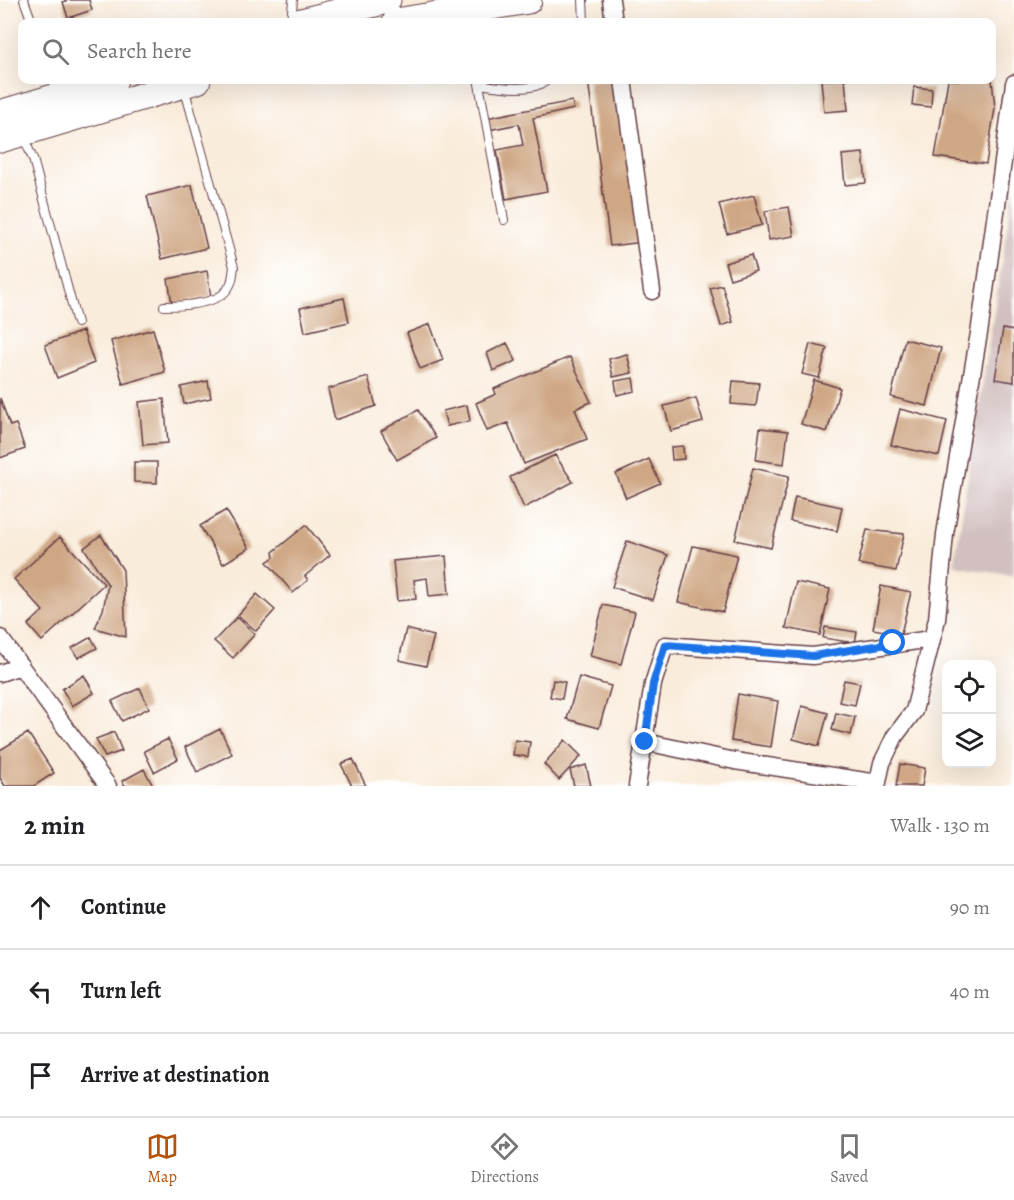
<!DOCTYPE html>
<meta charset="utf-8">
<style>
body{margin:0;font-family:Alegreya,serif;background:#f2f2f2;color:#202124}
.controls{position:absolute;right:18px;bottom:18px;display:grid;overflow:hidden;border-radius:12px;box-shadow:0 6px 24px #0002}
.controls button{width:54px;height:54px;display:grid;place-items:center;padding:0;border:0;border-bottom:2px solid #e0e0e0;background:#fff;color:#202124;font:30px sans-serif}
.stop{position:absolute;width:18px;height:18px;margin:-14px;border:4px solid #1a73e8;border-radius:50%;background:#fff}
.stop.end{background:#1a73e8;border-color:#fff;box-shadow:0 2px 6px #0008}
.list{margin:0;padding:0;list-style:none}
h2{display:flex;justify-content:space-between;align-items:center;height:78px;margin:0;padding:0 24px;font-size:26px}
h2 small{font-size:20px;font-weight:400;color:#757577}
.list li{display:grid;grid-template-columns:39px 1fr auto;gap:18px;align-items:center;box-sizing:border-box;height:84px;padding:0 24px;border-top:2px solid #e0e0e0}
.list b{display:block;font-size:22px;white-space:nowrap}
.list em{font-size:20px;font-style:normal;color:#757577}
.icon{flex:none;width:33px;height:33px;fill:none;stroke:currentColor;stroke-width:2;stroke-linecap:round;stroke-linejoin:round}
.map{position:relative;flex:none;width:1014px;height:786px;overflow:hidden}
.search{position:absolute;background:#fff;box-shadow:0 6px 24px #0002;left:18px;right:18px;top:18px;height:66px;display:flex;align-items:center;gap:15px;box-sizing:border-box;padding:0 21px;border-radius:12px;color:#757577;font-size:22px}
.sheet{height:330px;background:#fff}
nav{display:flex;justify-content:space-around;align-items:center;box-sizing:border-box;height:84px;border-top:2px solid #e0e0e0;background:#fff;font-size:16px;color:#757577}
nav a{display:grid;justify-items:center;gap:3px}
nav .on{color:#b45309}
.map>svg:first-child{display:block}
.industrial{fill:#d2bfbf}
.building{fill:#cfa785}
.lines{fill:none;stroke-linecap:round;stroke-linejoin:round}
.service-casing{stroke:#643e45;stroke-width:10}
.minor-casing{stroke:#643e45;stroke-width:19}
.primary-casing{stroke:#643e45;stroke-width:29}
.service{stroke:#fff;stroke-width:8}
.minor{stroke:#fff;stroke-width:16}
.primary{stroke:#fff;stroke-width:27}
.route{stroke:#1a73e8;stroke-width:8}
</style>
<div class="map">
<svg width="1014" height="786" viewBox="0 0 1014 786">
<rect width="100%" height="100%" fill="#fff"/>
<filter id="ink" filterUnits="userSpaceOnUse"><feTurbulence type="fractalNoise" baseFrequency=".0167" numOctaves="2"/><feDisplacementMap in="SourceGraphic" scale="12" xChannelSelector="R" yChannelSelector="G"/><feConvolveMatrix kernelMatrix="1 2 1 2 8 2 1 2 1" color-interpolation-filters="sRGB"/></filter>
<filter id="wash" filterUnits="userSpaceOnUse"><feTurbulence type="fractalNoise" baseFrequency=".008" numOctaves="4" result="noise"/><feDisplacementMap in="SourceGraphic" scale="24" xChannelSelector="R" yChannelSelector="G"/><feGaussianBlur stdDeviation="1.35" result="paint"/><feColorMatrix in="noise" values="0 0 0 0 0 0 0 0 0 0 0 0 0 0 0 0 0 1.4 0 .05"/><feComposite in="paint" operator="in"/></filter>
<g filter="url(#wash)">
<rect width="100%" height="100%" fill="#f9ecdb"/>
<!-- industrial -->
<path class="industrial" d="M 1014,184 L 1014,576 L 954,566 Z"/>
<g id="blocks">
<!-- building -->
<path class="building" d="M 68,0 L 89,0 L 92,10 L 68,18 L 63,2 Z
M 588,80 L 620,80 L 644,242 L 610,246 Z
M 821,80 L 845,80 L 848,110 L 824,112 Z
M 948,80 L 992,80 L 995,108 L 986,164 L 935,157 Z
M 914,87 L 932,89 L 931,107 L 912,105 Z
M 572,101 L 574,109 L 533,118 L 547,191 L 506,199 L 497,150 L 523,145 L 519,124 L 488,130 L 486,118 Z
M 863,153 L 866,183 L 845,185 L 842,155 Z
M 192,185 L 207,248 L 162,259 L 147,196 Z
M 754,195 L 762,225 L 727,234 L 719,204 Z
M 789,207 L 794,236 L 769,240 L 765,211 Z
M 751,255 L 756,271 L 730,279 L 725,263 Z
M 207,271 L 211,297 L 172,304 L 168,279 Z
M 722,285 L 733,322 L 721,326 L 710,288 Z
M 344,298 L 349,322 L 305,332 L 300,308 Z
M 430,324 L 443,360 L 420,369 L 407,333 Z
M 153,329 L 165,372 L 123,384 L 111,341 Z
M 1003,329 L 1014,331 L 1014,382 L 995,379 Z
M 83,331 L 94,363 L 57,378 L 45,345 Z
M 905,339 L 941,348 L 927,406 L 891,397 Z
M 507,343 L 516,361 L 493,371 L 487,353 Z
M 810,344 L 827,348 L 819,378 L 802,374 Z
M 627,354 L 632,373 L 613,377 L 609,359 Z
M 570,357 L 591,402 L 575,409 L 587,439 L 524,464 L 508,423 L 487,431 L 476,403 L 496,394 L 494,389 Z
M 368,377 L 376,406 L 335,420 L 328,389 Z
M 633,378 L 635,391 L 617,395 L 615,381 Z
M 814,380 L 840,388 L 827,432 L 801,424 Z
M 208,381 L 211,398 L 184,404 L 181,387 Z
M 733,381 L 759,383 L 756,406 L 731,404 Z
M 0,398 L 10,426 L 16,424 L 25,449 L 0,458 Z
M 696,398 L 703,422 L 671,431 L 664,406 Z
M 164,399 L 168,443 L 143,445 L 139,402 Z
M 467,405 L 470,421 L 447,426 L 443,411 Z
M 900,409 L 947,421 L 939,456 L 891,445 Z
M 418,410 L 436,438 L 397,460 L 381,431 Z
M 760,428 L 788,431 L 784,464 L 756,460 Z
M 683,446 L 684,459 L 672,460 L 671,447 Z
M 555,455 L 573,482 L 524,508 L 510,477 Z
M 649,459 L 660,483 L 626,498 L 616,474 Z
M 134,462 L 157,462 L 157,483 L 134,482 Z
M 753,468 L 789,476 L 771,548 L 735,540 Z
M 795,497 L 842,507 L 837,531 L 790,521 Z
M 226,510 L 249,548 L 223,564 L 200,526 Z
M 306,525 L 330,555 L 305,576 L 308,580 L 293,593 L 267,562 L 274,557 L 273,552 Z
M 867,530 L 904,534 L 896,571 L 858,564 Z
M 101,535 L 123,570 L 126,637 L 95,628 L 103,610 L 108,585 L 84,548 Z
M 60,537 L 104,584 L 42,641 L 28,625 L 43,611 L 14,579 Z
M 627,541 L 668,555 L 653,600 L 612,587 Z
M 693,546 L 737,555 L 723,612 L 678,602 Z
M 446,556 L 449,594 L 429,596 L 427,578 L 414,580 L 416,599 L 397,601 L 393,561 Z
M 796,582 L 830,589 L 820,635 L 786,628 Z
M 881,586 L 911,592 L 901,634 L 873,629 Z
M 257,594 L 275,610 L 256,631 L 238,615 Z
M 603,605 L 635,612 L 621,664 L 590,656 Z
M 237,617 L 255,634 L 233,658 L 214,641 Z
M 825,627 L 857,632 L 855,643 L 823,638 Z
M 406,629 L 434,636 L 426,666 L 399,660 Z
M 91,637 L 97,648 L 78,658 L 72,648 Z
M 84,675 L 94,693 L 72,706 L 62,689 Z
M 579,677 L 611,686 L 599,728 L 567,719 Z
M 553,680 L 565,682 L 562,699 L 550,697 Z
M 844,680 L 860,683 L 855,705 L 839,702 Z
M 140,688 L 149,708 L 122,721 L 112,701 Z
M 738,694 L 778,701 L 771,747 L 731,741 Z
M 802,706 L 828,713 L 819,746 L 793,739 Z
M 836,713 L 855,717 L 851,735 L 832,730 Z
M 220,729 L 232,754 L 197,772 L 185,747 Z
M 114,732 L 122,751 L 105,757 L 96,739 Z
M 28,733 L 54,773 L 34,786 L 5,786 L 0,778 L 0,750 Z
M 168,739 L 178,759 L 154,772 L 144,751 Z
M 515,740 L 530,742 L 528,757 L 513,755 Z
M 565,740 L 581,756 L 559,780 L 544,764 Z
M 353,759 L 366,786 L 352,786 L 341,764 Z
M 900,764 L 925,768 L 922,786 L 896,786 Z
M 586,765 L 591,786 L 574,786 L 570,770 Z
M 144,769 L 153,786 L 125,786 L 122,781 Z"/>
</g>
</g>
<g filter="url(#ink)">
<use href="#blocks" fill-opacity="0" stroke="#643e45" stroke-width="1.5"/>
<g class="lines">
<!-- service casing -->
<g class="service-casing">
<path id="service" d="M 24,0 L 32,22
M 583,0 L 584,22
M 291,22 L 293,0
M 479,80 L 479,84 C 499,87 531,93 548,80
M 479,84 L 504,220
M 23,136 L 33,159 L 77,323
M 164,306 C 182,306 222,305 230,285 C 233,280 233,272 234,267 L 184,87"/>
</g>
<!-- minor casing -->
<g class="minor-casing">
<path id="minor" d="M 611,0 L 614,22
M 623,80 L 652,291
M 0,638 L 108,786
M 0,673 L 21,666
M 645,742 L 735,761 L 878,783
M 637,786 L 653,684 L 665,645 L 813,656 L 931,639
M 877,786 L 882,763 L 895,736 L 914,711 L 937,619 L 945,534 L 980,327 L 1014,83"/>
</g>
<!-- primary casing -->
<g class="primary-casing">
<path id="primary" d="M 301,22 L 387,0
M 396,22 L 528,0
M 0,114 L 114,80
M 0,139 L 197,80"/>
</g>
<!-- service -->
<use href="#service" class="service"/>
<!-- minor -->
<use href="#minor" class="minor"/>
<!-- primary -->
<use href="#primary" class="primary"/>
</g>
</g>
<g class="lines" filter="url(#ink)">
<!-- route -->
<path class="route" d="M 645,742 L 653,684 L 665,645 L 813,656 L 893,643"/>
</g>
</svg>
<div class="controls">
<button><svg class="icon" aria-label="locate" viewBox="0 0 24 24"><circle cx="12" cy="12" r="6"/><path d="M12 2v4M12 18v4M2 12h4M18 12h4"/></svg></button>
<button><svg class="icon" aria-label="layers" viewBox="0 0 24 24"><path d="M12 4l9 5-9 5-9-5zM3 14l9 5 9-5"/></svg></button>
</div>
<div class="stop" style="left:893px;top:643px"></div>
<div class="stop end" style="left:645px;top:742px"></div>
<div class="search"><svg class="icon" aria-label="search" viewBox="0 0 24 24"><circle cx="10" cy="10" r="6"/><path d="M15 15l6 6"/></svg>Search here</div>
</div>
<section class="sheet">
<h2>2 min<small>Walk · 130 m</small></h2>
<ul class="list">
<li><svg class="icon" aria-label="ahead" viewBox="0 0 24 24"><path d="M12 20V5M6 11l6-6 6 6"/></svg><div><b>Continue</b></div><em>90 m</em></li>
<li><svg class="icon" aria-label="left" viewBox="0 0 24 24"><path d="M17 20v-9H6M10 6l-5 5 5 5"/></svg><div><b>Turn left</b></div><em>40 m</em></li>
<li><svg class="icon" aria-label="arrive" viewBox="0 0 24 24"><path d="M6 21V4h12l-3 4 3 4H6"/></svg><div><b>Arrive at destination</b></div></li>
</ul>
</section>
<nav>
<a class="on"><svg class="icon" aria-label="map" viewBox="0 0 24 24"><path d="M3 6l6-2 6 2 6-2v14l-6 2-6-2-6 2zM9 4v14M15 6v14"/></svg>Map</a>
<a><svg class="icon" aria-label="directions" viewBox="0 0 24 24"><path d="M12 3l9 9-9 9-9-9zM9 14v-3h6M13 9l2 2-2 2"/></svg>Directions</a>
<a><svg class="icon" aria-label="saved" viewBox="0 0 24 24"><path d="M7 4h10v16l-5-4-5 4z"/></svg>Saved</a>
</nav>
